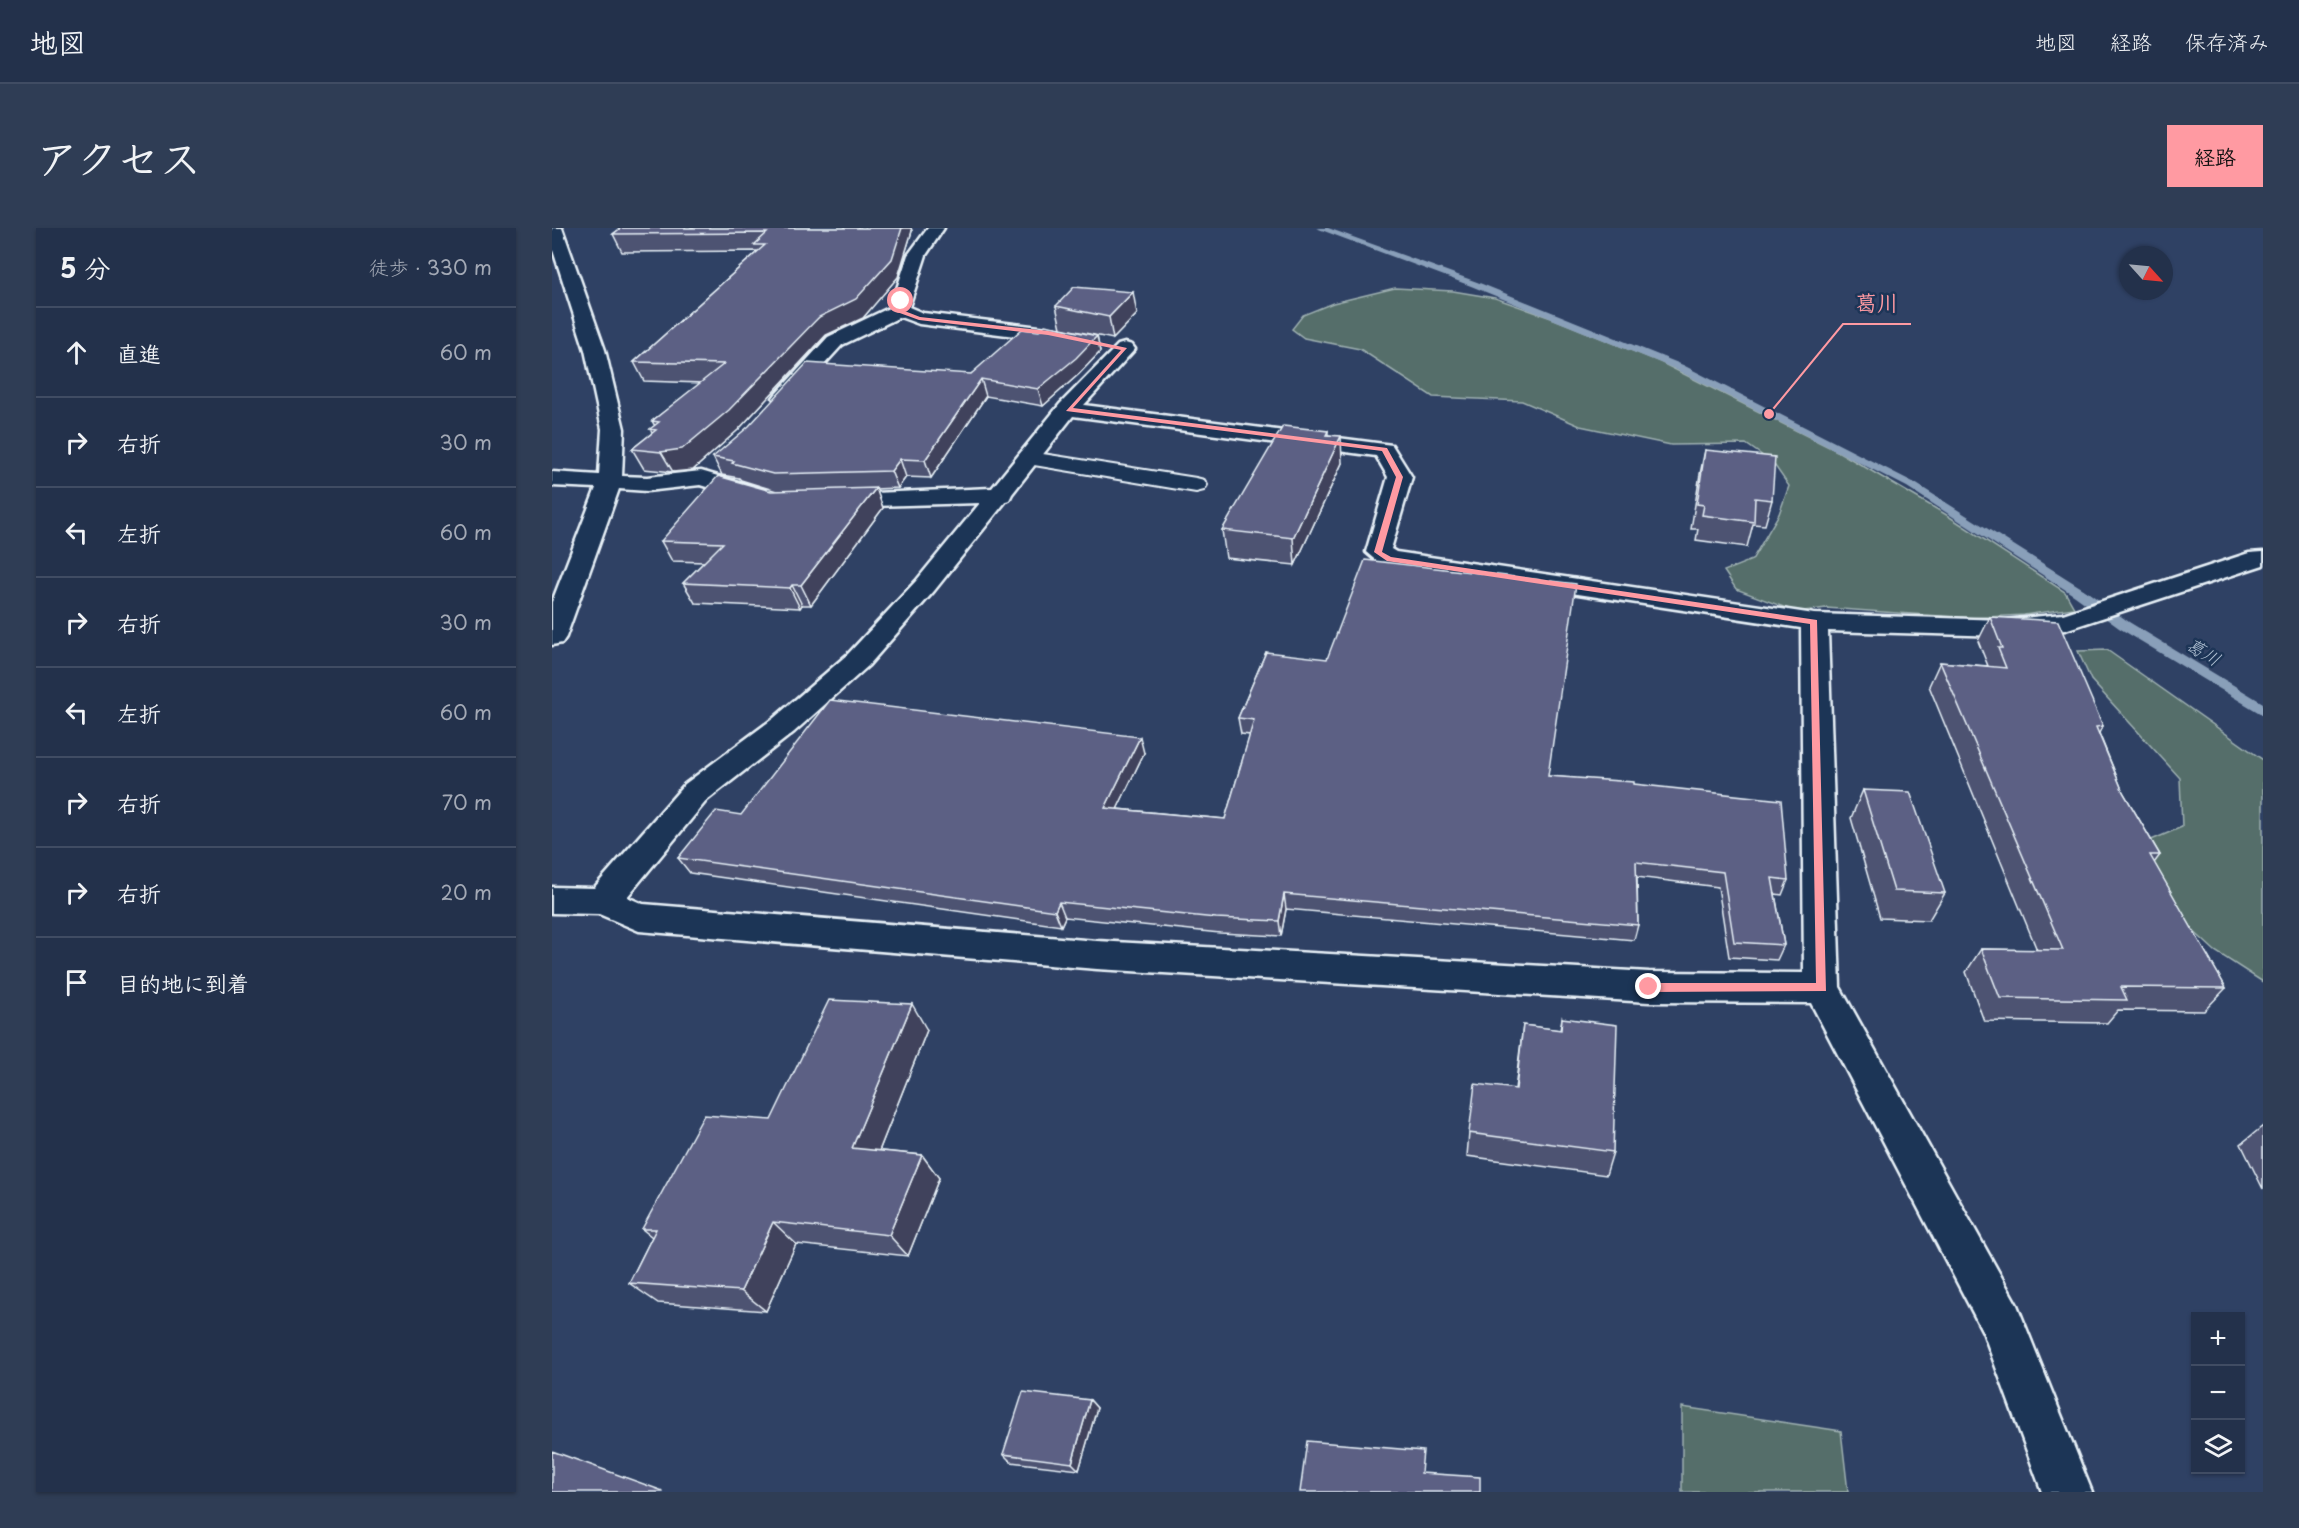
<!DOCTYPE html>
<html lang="ja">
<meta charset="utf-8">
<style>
body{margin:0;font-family:"Playpen Sans","Klee One",sans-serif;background:#2f3d55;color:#f1f3f6}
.controls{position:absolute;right:18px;bottom:18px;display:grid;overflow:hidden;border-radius:0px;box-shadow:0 2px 4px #0004}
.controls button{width:54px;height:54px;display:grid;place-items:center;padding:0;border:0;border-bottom:2px solid #404c63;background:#23314b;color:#f1f3f6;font:30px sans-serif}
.compass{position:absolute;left:1567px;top:18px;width:54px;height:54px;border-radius:50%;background:#23314b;box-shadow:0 2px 4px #0004;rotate:117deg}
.stop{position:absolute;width:18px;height:18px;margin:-14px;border:4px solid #ff9aa2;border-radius:50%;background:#fff}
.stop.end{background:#ff9aa2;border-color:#fff;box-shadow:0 2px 6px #0008}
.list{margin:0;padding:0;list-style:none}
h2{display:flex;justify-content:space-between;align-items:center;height:78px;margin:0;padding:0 24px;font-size:26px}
h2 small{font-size:20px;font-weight:400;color:#a3a9b5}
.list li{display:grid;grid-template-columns:39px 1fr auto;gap:18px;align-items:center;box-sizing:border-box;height:90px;padding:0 24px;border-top:2px solid #404c63}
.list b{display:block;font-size:22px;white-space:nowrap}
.list em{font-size:20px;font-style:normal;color:#a3a9b5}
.icon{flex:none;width:33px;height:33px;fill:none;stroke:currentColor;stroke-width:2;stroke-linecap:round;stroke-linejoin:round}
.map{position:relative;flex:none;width:1711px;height:1264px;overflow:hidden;border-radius:0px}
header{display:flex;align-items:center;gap:36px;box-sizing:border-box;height:84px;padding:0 30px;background:#23314b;border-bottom:2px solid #404c63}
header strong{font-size:28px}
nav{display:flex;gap:33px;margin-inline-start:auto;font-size:21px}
.intro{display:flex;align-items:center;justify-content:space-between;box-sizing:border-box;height:144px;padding:0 36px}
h1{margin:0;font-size:42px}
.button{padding:15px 27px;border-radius:0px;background:#ff9aa2;color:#111;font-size:21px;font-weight:700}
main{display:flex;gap:36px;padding:0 36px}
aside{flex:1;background:#23314b;border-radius:0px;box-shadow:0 2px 4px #0004}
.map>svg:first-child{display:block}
.green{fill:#556e6a;stroke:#9eb0b1;stroke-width:1.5}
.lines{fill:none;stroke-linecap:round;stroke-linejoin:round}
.stream{fill:#899fb9;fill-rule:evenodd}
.service-casing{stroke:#e8f1f8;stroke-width:4}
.minor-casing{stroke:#e8f1f8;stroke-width:5}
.service{fill:#1d3557;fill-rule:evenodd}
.minor{fill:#1d3557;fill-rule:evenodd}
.wall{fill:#4e5372;stroke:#e8f1f8;stroke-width:1.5}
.shaded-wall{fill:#40435c;stroke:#e8f1f8;stroke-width:1.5}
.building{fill:#5b6084;stroke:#e8f1f8;stroke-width:1.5}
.route{fill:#ff9aa2}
.labels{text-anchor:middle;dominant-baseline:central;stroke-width:5;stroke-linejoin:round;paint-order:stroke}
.far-water-label{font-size:18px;font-style:italic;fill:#b1c1d3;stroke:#1d3557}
.leader{fill:none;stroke:#ff9aa2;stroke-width:2}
.callout-dot{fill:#ff9aa2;stroke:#1d3557;stroke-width:2}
.callout-label{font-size:22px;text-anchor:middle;font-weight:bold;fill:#ff9aa2;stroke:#1d3557;stroke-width:5;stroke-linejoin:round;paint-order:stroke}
</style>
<header>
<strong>地図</strong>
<nav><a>地図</a><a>経路</a><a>保存済み</a></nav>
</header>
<div class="intro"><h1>アクセス</h1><a class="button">経路</a></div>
<main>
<aside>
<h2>5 分<small>徒歩 · 330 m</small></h2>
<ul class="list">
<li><svg class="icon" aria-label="ahead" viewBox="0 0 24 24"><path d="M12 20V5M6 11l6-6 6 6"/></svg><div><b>直進</b></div><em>60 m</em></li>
<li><svg class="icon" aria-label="right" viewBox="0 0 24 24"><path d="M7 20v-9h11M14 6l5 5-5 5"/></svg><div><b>右折</b></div><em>30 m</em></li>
<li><svg class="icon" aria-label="left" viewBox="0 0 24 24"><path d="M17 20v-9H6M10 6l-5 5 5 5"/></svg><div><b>左折</b></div><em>60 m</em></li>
<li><svg class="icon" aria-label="right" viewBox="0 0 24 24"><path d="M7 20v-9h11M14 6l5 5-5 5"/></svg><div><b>右折</b></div><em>30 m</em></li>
<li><svg class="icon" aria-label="left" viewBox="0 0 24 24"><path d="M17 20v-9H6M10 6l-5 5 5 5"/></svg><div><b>左折</b></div><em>60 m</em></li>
<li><svg class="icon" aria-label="right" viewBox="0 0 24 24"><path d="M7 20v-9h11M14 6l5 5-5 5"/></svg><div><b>右折</b></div><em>70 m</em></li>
<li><svg class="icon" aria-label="right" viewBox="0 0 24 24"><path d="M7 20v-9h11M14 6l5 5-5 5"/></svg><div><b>右折</b></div><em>20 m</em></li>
<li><svg class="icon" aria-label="arrive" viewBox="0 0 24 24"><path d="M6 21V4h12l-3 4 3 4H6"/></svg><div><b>目的地に到着</b></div></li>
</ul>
</aside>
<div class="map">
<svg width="1711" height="1264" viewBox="0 0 1711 1264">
<rect width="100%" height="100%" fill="#2f4164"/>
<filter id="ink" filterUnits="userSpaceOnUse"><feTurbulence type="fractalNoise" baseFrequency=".0167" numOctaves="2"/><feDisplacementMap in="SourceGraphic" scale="12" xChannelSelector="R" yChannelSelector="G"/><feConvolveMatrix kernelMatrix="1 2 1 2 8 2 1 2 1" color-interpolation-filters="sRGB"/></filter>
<g filter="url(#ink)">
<!-- green -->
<path class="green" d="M 843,60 L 901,63 L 943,70 L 1002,91 L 1108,134 L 1287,224 L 1393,286 L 1513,364 L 1522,380 L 1472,387 L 1417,390 L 1274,380 L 1245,384 L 1184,361 L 1172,343 L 1200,332 L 1227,286 L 1237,258 L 1221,235 L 1194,216 L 1119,217 L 1028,198 L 970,173 L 881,169 L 808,121 L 752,110 L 740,101 L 751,87 L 781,75 Z
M 1555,422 L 1711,532 L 1711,754 L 1663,723 L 1611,675 L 1590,616 L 1630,599 L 1628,550 L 1539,452 L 1526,423 Z
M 1130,1179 L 1289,1203 L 1296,1264 L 1130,1264 Z"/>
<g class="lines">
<!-- stream -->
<path class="stream" d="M 764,0 L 776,0 L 925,54 L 1131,137 L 1363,255 L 1533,362 L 1577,394 L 1711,475 L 1711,487 L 1567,400 L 1523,368 L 1355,259 L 1123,141 L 919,58 Z"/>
<!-- service casing -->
<g class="service-casing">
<path id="service" d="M 478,224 L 644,250 L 652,252 L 655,257 L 652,262 L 644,264 L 470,235 L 467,230 L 470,225 Z"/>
</g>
<!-- minor casing -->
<g class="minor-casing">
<path id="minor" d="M 0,0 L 10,0 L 53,122 L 72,201 L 70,248 L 95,249 L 149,243 L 213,262 L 217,267 L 213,272 L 205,274 L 148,257 L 95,263 L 67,261 L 14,409 L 10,415 L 0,417 L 0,374 L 44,260 L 0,258 L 0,244 L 47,247 L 50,201 L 33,122 L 0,19 Z
M 376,0 L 392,0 L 374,27 L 357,79 L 371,85 L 512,102 L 519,104 L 522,108 L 519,112 L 512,114 L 367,96 L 348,89 L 290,117 L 238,174 L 231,176 L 224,174 L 221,170 L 224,166 L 276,109 L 339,79 L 356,27 Z
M 573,115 L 580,117 L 583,121 L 532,177 L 840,217 L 860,249 L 839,321 L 844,324 L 1262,386 L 1452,392 L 1511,386 L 1697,325 L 1711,324 L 1711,337 L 1513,402 L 1452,408 L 1276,403 L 1288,759 L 1465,1077 L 1540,1264 L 1490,1264 L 1431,1104 L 1259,775 L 1097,774 L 545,741 L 87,703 L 47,686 L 0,685 L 0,659 L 42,660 L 133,556 L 222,490 L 296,426 L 364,353 L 428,275 L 283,279 L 275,277 L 271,272 L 275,267 L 440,260 L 508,176 L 566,117 ZM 521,188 L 824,228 L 836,249 L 814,324 L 828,336 L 1249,400 L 1252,745 L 1097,744 L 545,713 L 91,676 L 75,669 L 155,572 L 242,504 L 316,438 L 382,363 L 454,273 L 457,272 L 460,266 Z"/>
</g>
<!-- service -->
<use href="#service" class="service"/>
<!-- minor -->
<use href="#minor" class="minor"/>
</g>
<!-- wall -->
<path class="wall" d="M 69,0 L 359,0 L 360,3 L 346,49 L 311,90 L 274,107 L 186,202 L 141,242 L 121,244 L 92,241 L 80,221 L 100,205 L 98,201 L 103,198 L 100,193 L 149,155 L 92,153 L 82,134 L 205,24 L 205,23 L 70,24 L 61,6 Z
M 504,78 L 585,86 L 561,111 L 509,100 Z
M 487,103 L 545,108 L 548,124 L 527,146 L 491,178 L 434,168 L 379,250 L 354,249 L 346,260 L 324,261 L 331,280 L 259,377 L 250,377 L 248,380 L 143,375 L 131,355 L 152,334 L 120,333 L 109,313 L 225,263 L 189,252 L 187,250 L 170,247 L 161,229 L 419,146 Z
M 776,203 L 776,207 L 790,235 L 743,337 L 674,330 L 670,302 Z
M 1153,222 L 1220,272 L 1213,297 L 1201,296 L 1195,319 L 1144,312 L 1146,301 L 1139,301 L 1148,246 Z
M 1438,389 L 1551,498 L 1547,505 L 1571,564 L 1608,627 L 1602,635 L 1674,760 L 1652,783 L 1566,782 L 1555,795 L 1432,793 L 1414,744 L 1429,721 L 1485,722 L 1377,458 L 1388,434 L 1436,438 L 1426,413 Z
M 714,424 L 996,548 L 1082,556 L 1236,652 L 1230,667 L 1223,666 L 1232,717 L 1225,732 L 1177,729 L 1166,659 L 1085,649 L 1086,697 L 1082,712 L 734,681 L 729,708 L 668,705 L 513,689 L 509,698 L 138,645 L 126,630 L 189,587 L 592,525 L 565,581 L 673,591 L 698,507 L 689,506 L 686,490 Z
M 1311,562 L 1393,665 L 1377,692 L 1328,690 L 1299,590 Z
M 1010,790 L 1061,924 L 1054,947 L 915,928 L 917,905 L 963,861 L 971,797 L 1008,802 Z
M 375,802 L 327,923 L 370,927 L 387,950 L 356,1028 L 244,1016 L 214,1083 L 106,1075 L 77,1055 L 100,1009 L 90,1001 L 219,892 Z
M 1711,898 L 1711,961 L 1689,916 Z
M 538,1172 L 545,1180 L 527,1242 L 459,1234 L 451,1226 Z"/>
<!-- shaded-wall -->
<path class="shaded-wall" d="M 350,0 L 359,0 L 360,3 L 346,49 L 311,90 L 274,107 L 186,202 L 141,242 L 121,244 L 109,224 L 267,89 Z
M 581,64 L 585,86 L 561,111 L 557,89 Z
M 545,108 L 548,124 L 527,146 L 491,178 L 486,161 Z
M 429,151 L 434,168 L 379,250 L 373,232 Z
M 789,208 L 790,235 L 743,337 L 741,310 Z
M 348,231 L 354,249 L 346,260 L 339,243 Z
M 324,260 L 331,280 L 259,377 L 249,357 Z
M 240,357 L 250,377 L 248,380 L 238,360 Z
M 588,509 L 592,525 L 558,596 L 553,580 Z
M 732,666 L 734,681 L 729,708 L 727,693 Z
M 507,674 L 513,689 L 509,698 L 503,683 Z
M 360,776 L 375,802 L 319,943 L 300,920 Z
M 370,927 L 387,950 L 356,1028 L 337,1007 Z
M 221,994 L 244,1016 L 214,1083 L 189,1063 Z
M 538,1172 L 545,1180 L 527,1242 L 520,1235 Z"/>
<!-- building -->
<path class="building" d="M 69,0 L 350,0 L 340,31 L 304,71 L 267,89 L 177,182 L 130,221 L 109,224 L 80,221 L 104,202 L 98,201 L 107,194 L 100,193 L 172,136 L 82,134 L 213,17 L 202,17 L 215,5 L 61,6 Z
M 522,59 L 581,64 L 557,89 L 504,78 Z
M 493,97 L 545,108 L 524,130 L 486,161 L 429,151 L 373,232 L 348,231 L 339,243 L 221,246 L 180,235 L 182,233 L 161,229 L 197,198 L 255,135 L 419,146 L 470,101 L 487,103 Z
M 731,198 L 776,203 L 774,207 L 789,208 L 741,310 L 670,302 Z
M 1153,222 L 1223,229 L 1220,272 L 1203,270 L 1202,294 L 1150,287 L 1152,277 L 1145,276 Z
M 166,248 L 219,263 L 324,260 L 249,357 L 240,357 L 238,360 L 131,355 L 171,315 L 109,313 Z
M 813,332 L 1024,356 L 996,548 L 1082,554 L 1082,556 L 1229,572 L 1236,652 L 1220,650 L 1232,717 L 1182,714 L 1171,644 L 1084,634 L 1086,697 L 732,666 L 727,693 L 664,690 L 507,674 L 503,683 L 126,630 L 164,583 L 189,587 L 278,472 L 588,509 L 553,580 L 673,591 L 702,492 L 686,490 L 714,424 L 775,431 Z
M 1438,389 L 1506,393 L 1551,498 L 1544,499 L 1571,564 L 1608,627 L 1598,627 L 1674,760 L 1569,759 L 1575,772 L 1448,770 L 1429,721 L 1511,722 L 1388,434 L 1454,440 L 1446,420 L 1450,420 Z
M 1311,562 L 1358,564 L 1393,665 L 1342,663 Z
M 277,772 L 360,776 L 300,920 L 370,927 L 337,1007 L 221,994 L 189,1063 L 77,1055 L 104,1001 L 90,1001 L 152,887 L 219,892 Z
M 1010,790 L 1065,797 L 1061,924 L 917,905 L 923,856 L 964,861 L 971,797 L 1009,802 Z
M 471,1164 L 538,1172 L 520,1235 L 451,1226 Z
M 755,1213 L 871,1223 L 869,1245 L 928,1249 L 928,1264 L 748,1264 Z
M 0,1223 L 111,1263 L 111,1264 L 0,1264 Z"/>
</g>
<!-- route -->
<path class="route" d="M 349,72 L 352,73 L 350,82 L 368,89 L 496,103 L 575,120 L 521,180 L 835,220 L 851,249 L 830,324 L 839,329 L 1265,392 L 1274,763 L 1097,764 L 1092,759 L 1097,755 L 1264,755 L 1258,396 L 835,333 L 822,324 L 844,249 L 830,223 L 514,183 L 569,122 L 496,107 L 367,92 L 345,84 L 346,73 Z"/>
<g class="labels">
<!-- far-water labels -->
<g class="far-water-label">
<text transform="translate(1652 423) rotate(31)">葛川</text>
</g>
</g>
<!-- callouts -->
<path class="leader" d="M1217 186L1291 96H1359"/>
<circle class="callout-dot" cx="1217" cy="186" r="6"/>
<g class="callout-label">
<text x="1325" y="83">葛川</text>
</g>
</svg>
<div class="controls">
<button>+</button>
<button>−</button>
<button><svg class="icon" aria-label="layers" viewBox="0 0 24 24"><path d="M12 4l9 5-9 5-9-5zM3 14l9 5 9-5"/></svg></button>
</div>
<svg class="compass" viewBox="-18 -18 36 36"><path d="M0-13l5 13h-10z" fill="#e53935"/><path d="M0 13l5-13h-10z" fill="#a3a9b5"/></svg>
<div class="stop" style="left:349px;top:73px"></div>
<div class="stop end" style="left:1097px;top:759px"></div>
</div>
</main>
